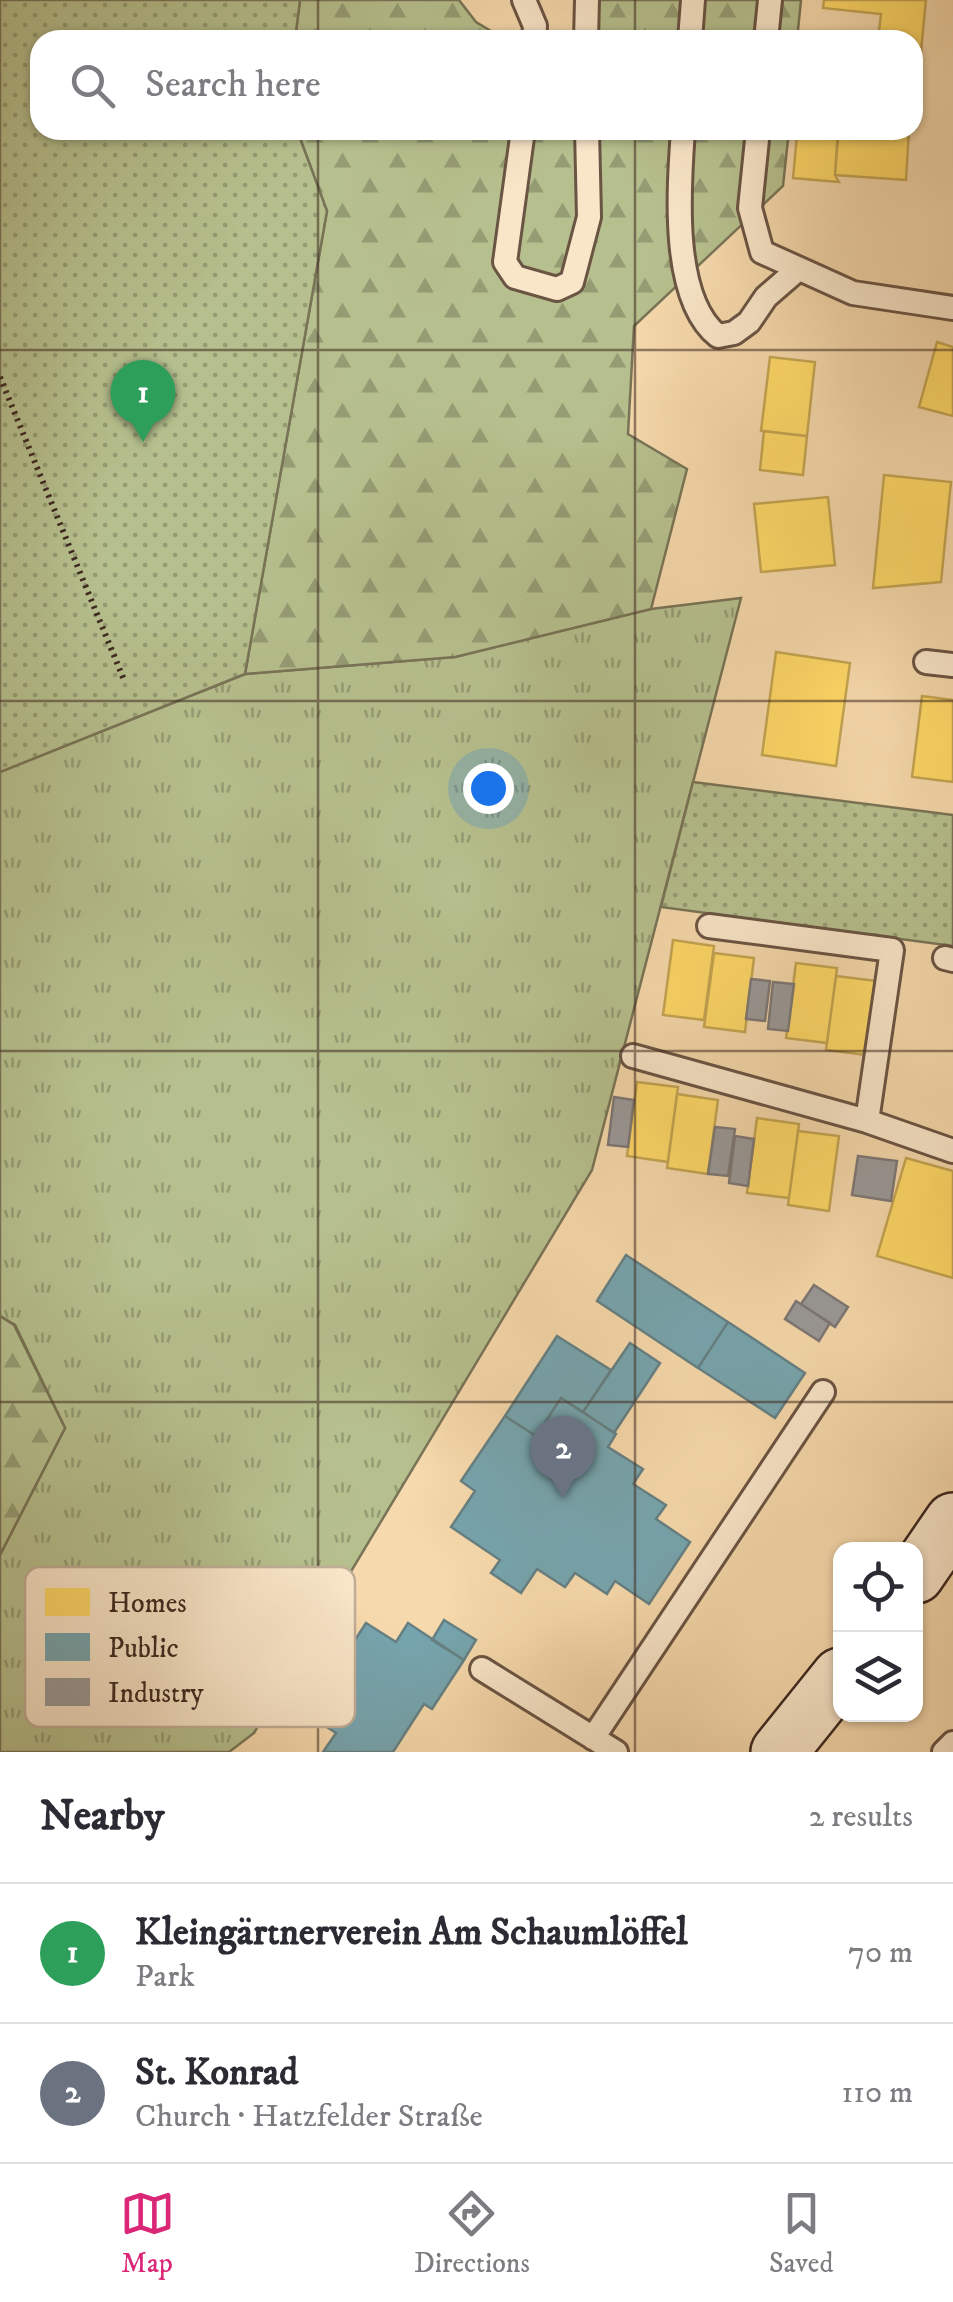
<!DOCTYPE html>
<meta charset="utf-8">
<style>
body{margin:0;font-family:"IM FELL DW Pica",serif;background:#f7f7f7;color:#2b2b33}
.controls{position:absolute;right:30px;bottom:30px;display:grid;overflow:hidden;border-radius:20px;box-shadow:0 2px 8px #0004}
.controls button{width:90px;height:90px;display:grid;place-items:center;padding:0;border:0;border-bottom:2px solid #e1e1e2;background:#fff;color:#2b2b33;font:50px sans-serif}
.you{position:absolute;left:488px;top:788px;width:35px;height:35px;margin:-25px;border:8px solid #fff;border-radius:50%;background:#1a73e8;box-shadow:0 0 0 15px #1a73e833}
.badge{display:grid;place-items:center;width:65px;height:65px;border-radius:50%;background:#db2777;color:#fff;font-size:32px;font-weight:700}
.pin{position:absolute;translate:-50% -82px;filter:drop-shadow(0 2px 5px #0008)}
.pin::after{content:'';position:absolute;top:52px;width:35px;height:30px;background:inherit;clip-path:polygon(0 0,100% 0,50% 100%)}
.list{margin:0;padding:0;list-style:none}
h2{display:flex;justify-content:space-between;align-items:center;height:130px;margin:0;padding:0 40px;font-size:42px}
h2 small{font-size:32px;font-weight:400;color:#7c7c81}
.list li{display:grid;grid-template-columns:65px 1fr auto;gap:30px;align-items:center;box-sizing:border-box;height:140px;padding:0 40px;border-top:2px solid #e1e1e2}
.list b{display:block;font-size:38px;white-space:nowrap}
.list p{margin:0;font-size:32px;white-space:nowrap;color:#7c7c81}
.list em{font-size:32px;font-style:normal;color:#7c7c81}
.icon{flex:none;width:55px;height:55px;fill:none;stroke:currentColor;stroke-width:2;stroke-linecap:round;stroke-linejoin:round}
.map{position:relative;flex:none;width:953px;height:1752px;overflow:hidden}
.search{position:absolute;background:#fff;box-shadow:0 2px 8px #0004;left:30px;right:30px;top:30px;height:110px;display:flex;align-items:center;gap:25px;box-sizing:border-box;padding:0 35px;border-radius:30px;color:#7c7c81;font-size:38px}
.sheet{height:410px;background:#fff}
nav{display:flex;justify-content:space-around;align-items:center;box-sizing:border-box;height:140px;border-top:2px solid #e1e1e2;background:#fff;font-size:28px;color:#7c7c81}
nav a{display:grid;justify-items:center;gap:5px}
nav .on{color:#db2777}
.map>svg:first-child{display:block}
.grass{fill:url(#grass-tufts);stroke:#797457;stroke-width:2.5}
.forest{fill:url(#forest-firs);stroke:#797457;stroke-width:2.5}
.garden{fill:url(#garden-dots);stroke:#797457;stroke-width:2.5}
.homes{fill:#ffd966;stroke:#c4a451;stroke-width:2.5}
.public{fill:#76a5af;stroke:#658084;stroke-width:2.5}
.industry{fill:#999;stroke:#7d7775;stroke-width:2.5}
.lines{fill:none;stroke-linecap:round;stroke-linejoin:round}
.lane-casing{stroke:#6a5443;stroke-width:28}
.secondary-casing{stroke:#3c2820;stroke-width:60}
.path{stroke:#3c2820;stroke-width:6;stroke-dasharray:2.5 5;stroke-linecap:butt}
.lane{stroke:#f9e6c9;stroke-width:22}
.secondary{stroke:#f9e6c9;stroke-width:55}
.grid{fill:none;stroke:#3c2820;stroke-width:2.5;stroke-opacity:0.55}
.key{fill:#f9e6c9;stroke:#c0ad96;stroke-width:2.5}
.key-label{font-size:28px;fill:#3c2820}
</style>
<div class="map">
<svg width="953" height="1752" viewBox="0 0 953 1752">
<defs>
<pattern id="grass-tufts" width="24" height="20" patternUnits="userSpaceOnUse" patternTransform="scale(2.5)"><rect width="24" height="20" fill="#b6c08e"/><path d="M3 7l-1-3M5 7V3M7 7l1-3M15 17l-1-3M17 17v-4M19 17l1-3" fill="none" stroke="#959c74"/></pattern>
<pattern id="forest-firs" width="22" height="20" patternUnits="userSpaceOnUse" patternTransform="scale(2.5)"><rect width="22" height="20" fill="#b6c08e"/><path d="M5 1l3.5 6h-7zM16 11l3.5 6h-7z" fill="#959c74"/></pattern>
<pattern id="garden-dots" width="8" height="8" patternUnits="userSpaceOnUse" patternTransform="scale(2.5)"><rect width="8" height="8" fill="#b6c08e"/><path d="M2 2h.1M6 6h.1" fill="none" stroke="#959c74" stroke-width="1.8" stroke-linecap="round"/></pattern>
</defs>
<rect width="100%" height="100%" fill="#f6d9ac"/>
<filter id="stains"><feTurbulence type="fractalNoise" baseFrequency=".002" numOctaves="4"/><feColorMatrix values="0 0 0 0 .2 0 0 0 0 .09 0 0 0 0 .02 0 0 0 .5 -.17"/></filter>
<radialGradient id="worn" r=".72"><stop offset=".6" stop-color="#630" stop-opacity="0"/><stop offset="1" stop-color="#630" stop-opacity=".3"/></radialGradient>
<!-- grass -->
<path class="grass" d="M 741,598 L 592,1170 L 254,1733 L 229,1752 L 0,1752 L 0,1555 L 65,1428 L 15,1325 L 0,1316 L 0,772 L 245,674 L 455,657 L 651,609 Z"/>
<!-- forest -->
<path class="forest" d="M 300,0 L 459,0 L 476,22 L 506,40 L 295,40 Z
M 595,0 L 801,0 L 797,40 L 566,40 L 579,32 Z
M 297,130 L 789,130 L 783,186 L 634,326 L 628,434 L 687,469 L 651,609 L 455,657 L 245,674 L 327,211 Z
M 0,1316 L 14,1325 L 65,1428 L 0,1555 Z"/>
<!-- garden -->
<path class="garden" d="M 0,0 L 300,0 L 295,40 L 40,40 L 40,130 L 297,130 L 327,211 L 245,674 L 0,772 Z
M 693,782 L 953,815 L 953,946 L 661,907 Z"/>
<!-- homes -->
<path class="homes" d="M 824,0 L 926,0 L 920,62 L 913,62 L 913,40 L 878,40 L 881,14 L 823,8 Z
M 838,130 L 909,130 L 906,180 L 835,175 Z
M 797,135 L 838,139 L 835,175 L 839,182 L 793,178 Z
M 937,342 L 953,347 L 953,416 L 919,407 Z
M 770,357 L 815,362 L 807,436 L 761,431 Z
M 764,431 L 807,436 L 803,475 L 760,470 Z
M 884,475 L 951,482 L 941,582 L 873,588 Z
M 828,497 L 835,565 L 761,572 L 754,504 Z
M 776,652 L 850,663 L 836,766 L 762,755 Z
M 922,696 L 953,700 L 953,782 L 912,777 Z
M 673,940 L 714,946 L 704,1020 L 663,1015 Z
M 714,953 L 754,958 L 745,1032 L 704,1027 Z
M 796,963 L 837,968 L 827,1043 L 786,1038 Z
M 836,976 L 877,981 L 867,1055 L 826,1050 Z
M 637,1082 L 678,1087 L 668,1162 L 627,1156 Z
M 677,1094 L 718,1100 L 708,1174 L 667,1168 Z
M 757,1118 L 799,1124 L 789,1198 L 747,1193 Z
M 798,1131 L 839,1136 L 829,1211 L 788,1205 Z
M 906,1158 L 953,1171 L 953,1278 L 877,1256 Z"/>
<!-- public -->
<path class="public" d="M 626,1255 L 728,1322 L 698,1368 L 597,1301 Z
M 728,1322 L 805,1373 L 775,1418 L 698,1368 Z
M 557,1336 L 611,1370 L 583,1412 L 561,1398 L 536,1436 L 505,1416 Z
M 630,1343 L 660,1363 L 614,1433 L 583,1412 Z
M 561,1398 L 616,1434 L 608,1447 L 643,1469 L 633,1484 L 666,1505 L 656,1519 L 690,1542 L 649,1604 L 615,1581 L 607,1594 L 575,1573 L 565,1587 L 537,1569 L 521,1593 L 491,1573 L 500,1560 L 451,1527 L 475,1491 L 461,1481 L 505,1416 L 536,1436 Z
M 444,1620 L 476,1640 L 464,1660 L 432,1640 Z
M 366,1623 L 396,1642 L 408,1623 L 464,1660 L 432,1709 L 424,1704 L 393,1752 L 323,1752 L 336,1733 L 307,1714 L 318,1696 L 315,1684 L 342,1643 L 355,1640 Z"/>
<!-- industry -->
<path class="industry" d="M 751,979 L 770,981 L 765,1021 L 746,1019 Z
M 773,982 L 794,984 L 788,1031 L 768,1029 Z
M 614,1097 L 634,1100 L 628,1147 L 608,1145 Z
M 715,1127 L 735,1129 L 728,1176 L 708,1174 Z
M 735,1136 L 754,1139 L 748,1186 L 729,1183 Z
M 858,1156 L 897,1161 L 891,1201 L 852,1195 Z
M 814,1285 L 848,1307 L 835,1327 L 801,1304 Z
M 796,1301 L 830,1323 L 819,1341 L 785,1319 Z"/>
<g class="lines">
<!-- lane casing -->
<g class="lane-casing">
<path id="lane" d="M 524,0 L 535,26 L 534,40
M 586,40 L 587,0
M 690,40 L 693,0
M 766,40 L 770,0
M 523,130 L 505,262 L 515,277 L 557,289 L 572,282 L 589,217 L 587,130
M 683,130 C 679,186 670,298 718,336 L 734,333 L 749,322 L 766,297 L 796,271
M 758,130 L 750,208 L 762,252 L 853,293 L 953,308
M 926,662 L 953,665
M 709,926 L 892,950 L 867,1121
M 945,958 L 953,960
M 633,1056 L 867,1121 L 953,1151
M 482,1669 L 616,1752
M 593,1738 L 823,1392
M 944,1752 L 953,1743"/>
</g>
<!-- secondary casing -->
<g class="secondary-casing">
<path id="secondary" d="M 916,1575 L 953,1521
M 779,1752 L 840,1676"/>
</g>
<!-- path -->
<path class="path" d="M 0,377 L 124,680"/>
<!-- lane -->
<use href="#lane" class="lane"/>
<!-- secondary -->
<use href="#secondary" class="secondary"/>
</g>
<!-- grid -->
<path class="grid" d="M 318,0 L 318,40M 635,0 L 635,40M 318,130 L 318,1752M 635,130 L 635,1752M 0,350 L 953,350M 0,701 L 953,701M 0,1051 L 953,1051M 0,1402 L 953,1402"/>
<!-- legend -->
<rect x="25" y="1567" width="330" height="160" rx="15" class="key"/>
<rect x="45" y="1588" width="45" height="28" fill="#ffd966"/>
<rect x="45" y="1633" width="45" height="28" fill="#76a5af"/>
<rect x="45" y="1678" width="45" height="28" fill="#999"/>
<g class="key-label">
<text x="108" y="1612">Homes</text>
<text x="108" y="1657">Public</text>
<text x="108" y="1702">Industry</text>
</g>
<rect width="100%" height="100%" filter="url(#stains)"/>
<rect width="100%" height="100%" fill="url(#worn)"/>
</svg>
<div class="controls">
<button><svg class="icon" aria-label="locate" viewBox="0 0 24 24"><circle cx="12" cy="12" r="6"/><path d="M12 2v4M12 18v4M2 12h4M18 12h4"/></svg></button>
<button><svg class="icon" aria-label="layers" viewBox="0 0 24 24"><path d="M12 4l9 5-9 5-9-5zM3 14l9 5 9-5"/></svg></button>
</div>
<div class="you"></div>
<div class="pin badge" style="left:143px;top:442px;background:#2e9e5b">1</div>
<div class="pin badge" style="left:563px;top:1498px;background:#6b7280">2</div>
<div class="search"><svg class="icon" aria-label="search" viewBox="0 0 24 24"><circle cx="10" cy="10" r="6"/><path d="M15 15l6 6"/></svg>Search here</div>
</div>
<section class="sheet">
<h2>Nearby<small>2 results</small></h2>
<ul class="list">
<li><span class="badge" style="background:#2e9e5b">1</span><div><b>Kleingärtnerverein Am Schaumlöffel</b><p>Park</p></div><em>70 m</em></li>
<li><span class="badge" style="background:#6b7280">2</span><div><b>St. Konrad</b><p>Church · Hatzfelder Straße</p></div><em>110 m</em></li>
</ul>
</section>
<nav>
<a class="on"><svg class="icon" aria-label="map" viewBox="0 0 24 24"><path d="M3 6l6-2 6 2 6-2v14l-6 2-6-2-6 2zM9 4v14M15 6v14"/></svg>Map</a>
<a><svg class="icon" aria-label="directions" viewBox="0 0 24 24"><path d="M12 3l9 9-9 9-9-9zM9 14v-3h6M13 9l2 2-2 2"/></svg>Directions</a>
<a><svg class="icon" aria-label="saved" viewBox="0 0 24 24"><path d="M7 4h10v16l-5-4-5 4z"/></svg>Saved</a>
</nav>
